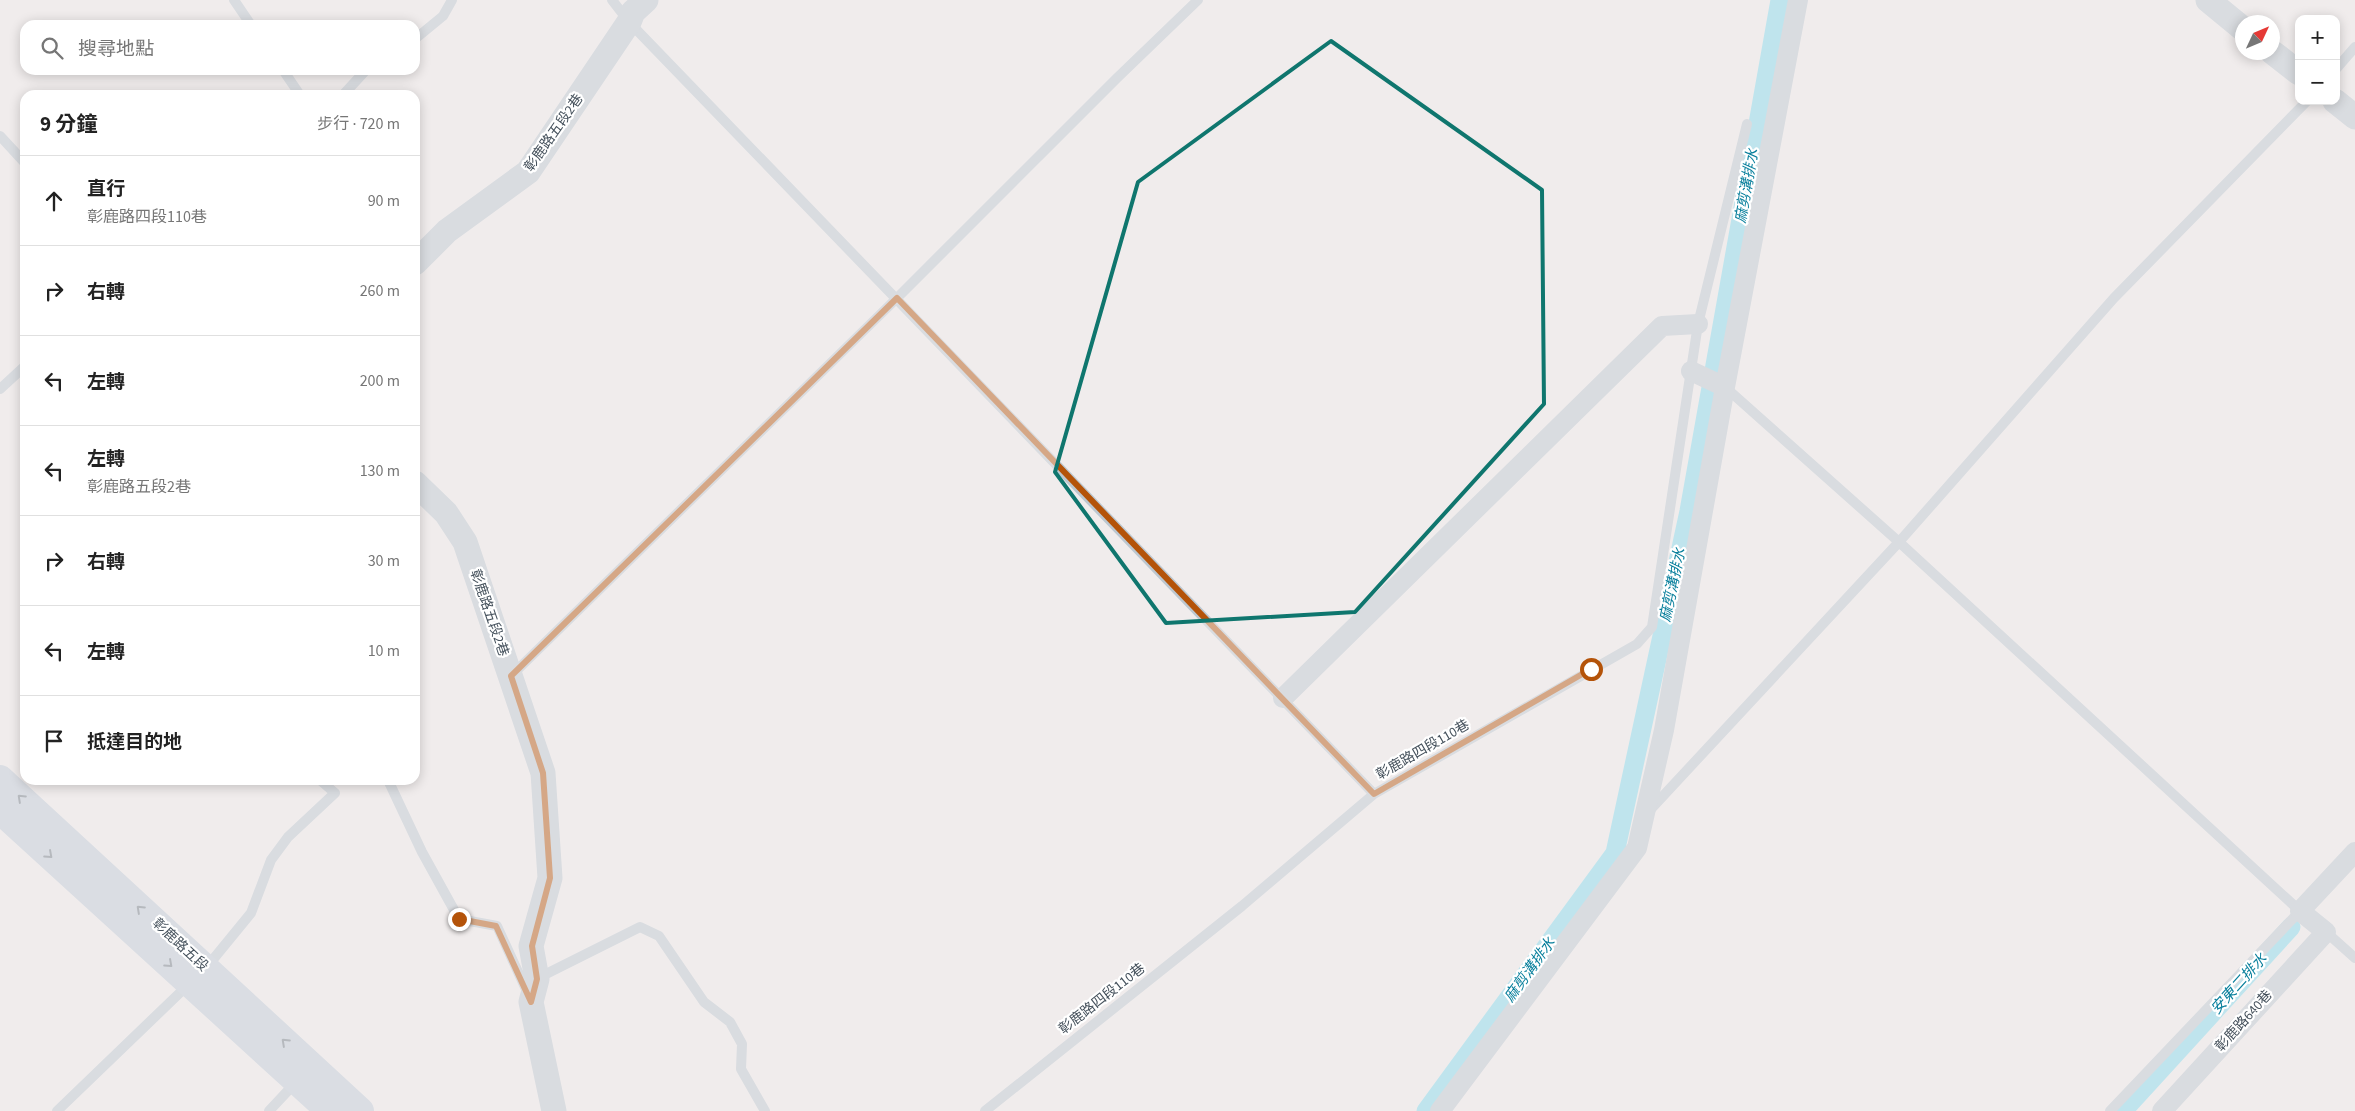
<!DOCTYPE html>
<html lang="zh-TW">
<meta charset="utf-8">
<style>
body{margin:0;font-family:"Source Sans 3","Noto Sans TC",sans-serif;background:#f6f6f6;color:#222}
.controls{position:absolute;right:15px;top:15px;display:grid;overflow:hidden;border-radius:10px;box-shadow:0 2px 12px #0003}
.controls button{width:45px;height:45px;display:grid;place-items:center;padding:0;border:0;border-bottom:1px solid #e0e0e0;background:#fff;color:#222;font:25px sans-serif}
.compass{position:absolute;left:2235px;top:15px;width:45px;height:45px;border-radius:50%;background:#fff;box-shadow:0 2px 12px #0003;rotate:46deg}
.stop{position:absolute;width:15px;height:15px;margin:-11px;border:4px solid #b45309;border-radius:50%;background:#fff}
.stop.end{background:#b45309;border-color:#fff;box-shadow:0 1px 5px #0008}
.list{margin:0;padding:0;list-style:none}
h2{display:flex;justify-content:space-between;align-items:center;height:65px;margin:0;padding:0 20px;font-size:21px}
h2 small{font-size:16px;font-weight:400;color:#767676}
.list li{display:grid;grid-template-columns:32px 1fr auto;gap:15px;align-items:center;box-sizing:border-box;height:90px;padding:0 20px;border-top:1px solid #e0e0e0}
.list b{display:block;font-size:19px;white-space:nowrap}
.list p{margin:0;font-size:16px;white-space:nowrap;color:#767676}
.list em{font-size:16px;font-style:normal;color:#767676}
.icon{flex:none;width:28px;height:28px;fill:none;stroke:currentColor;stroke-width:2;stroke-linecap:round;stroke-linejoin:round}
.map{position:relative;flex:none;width:2355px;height:1111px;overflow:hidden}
.search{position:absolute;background:#fff;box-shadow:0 2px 12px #0003;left:20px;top:20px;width:400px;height:55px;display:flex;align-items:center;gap:12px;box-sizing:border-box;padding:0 18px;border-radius:15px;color:#767676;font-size:19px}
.panel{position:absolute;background:#fff;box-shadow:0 2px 12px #0003;left:20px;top:90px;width:400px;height:695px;border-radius:15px}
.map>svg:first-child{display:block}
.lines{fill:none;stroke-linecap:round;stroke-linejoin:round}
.canal{stroke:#84daee;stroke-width:19}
.service{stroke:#bcc7d0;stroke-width:10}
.minor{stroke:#bcc7d0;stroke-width:20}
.tertiary{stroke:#bcc7d0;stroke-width:25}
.secondary{stroke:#becad7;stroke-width:28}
.oneway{stroke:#6f7b86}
.route{stroke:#b45309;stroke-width:6}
.marked{fill:none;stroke:#0f766e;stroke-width:4;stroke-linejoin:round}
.labels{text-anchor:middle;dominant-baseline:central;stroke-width:4.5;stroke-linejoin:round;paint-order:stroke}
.street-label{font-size:14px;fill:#44505b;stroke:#fff}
.water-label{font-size:15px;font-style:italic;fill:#087f9c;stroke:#fff}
</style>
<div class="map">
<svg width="2355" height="1111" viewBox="0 0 2355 1111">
<rect width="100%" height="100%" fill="#f0ecec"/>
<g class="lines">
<!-- canal -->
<path class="canal" d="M 1426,1111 L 1615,853 L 1689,511 L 1780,0
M 2123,1111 L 2291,927"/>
<!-- service -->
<path class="service" d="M 234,0 L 251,25
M 612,0 L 629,22 L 1374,794
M 415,39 L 443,16 L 452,0
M 2336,69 L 2355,47
M 283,70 L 300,95
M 343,95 L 366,70
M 0,136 L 25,163
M 1725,387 L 1899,542 L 2300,911 L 2110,1111
M 0,389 L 25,366
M 511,676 L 897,298 L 1117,78 L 1198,0
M 388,780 L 422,852 L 459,919 L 497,926 L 529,996
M 1650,810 L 1899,542 L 2114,298 L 2307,101
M 2326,932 L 2355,958
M 206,968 L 251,913 L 271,860 L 288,837 L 335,793 L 320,780
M 538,978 L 640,927 L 659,936 L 704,1002 L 730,1022 L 742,1044 L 741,1069 L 765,1111
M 57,1111 L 190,983
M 269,1111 L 297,1081
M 985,1111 L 1242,906 L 1374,794 L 1637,644 L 1652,627 L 1698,324 L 1747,124"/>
<!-- minor -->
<path class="minor" d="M 1691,371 L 1725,387
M 1283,698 L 1662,326 L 1698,324
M 1440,1111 L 1637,848 L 1664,730 L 1725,387 L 1798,0
M 2162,1111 L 2326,932 L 2300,911 L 2355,852"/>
<!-- tertiary -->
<path class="tertiary" d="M 2208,0 L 2242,28
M 2272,52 L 2299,73
M 2335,101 L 2355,117
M 415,263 L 447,231 L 528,172 L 629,22 L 633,12 L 646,0
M 415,483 L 446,513 L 465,542 L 543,773 L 550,878 L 531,946 L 537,979 L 531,1002 L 554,1111"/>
<!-- secondary -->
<path class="secondary" d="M 0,779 L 360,1111
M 0,810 L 330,1111"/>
</g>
<!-- one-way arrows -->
<defs><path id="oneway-chevron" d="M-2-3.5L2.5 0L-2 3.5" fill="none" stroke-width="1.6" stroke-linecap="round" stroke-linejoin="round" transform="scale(1.25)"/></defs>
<g class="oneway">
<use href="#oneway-chevron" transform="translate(21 798) rotate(-137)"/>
<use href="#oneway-chevron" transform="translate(49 855) rotate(42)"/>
<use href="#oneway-chevron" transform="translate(140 909) rotate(-137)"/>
<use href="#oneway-chevron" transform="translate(169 964) rotate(42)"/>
<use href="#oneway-chevron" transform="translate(285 1042) rotate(-137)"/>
</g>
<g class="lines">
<!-- route -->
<path class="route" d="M 459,919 L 496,926 L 531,1002 L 537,979 L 532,946 L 550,878 L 543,773 L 511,676 L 897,298 L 1374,794 L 1591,669"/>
</g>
<!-- marked area -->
<path d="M0 0H2355V1111H0ZM 1331,41 L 1542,190 L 1544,404 L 1355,612 L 1166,623 L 1055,472 L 1138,182 Z" fill="#f0ecec" fill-opacity=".55" fill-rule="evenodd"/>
<path class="marked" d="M 1331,41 L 1542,190 L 1544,404 L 1355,612 L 1166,623 L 1055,472 L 1138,182 Z"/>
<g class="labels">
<!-- street labels -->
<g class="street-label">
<text transform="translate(554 133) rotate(-55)">彰鹿路五段2巷</text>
<text transform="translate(489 613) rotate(71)">彰鹿路五段2巷</text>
<text transform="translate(1423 750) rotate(-30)">彰鹿路四段110巷</text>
<text transform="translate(180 945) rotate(43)">彰鹿路五段</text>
<text transform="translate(1102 999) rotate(-38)">彰鹿路四段110巷</text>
<text transform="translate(2244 1021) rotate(-48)">彰鹿路640巷</text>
</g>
<!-- water labels -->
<g class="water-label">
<text transform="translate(1747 186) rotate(-80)">麻剪溝排水</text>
<text transform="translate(1673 585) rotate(-78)">麻剪溝排水</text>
<text transform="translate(1530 970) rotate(-54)">麻剪溝排水</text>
<text transform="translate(2239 984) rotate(-48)">安東二排水</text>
</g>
</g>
</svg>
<div class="controls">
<button>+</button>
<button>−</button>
</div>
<svg class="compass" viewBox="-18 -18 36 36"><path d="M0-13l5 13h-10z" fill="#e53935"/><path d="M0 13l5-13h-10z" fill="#767676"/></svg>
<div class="stop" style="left:1591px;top:669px"></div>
<div class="stop end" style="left:459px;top:919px"></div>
<div class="search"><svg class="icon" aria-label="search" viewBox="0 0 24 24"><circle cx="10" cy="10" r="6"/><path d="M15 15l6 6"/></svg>搜尋地點</div>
<section class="panel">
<h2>9 分鐘<small>步行 · 720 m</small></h2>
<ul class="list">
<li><svg class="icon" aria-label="ahead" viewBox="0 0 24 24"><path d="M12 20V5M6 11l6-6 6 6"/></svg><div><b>直行</b><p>彰鹿路四段110巷</p></div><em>90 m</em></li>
<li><svg class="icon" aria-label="right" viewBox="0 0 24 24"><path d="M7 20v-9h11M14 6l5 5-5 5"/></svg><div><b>右轉</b></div><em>260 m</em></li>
<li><svg class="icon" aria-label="left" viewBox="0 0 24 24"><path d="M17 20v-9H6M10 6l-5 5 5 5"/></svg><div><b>左轉</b></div><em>200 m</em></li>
<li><svg class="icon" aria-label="left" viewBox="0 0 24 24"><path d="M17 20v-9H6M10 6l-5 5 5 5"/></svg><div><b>左轉</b><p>彰鹿路五段2巷</p></div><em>130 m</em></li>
<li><svg class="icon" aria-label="right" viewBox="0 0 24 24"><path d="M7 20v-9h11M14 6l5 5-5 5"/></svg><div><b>右轉</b></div><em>30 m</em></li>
<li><svg class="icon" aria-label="left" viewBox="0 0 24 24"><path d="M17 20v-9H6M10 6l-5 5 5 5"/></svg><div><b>左轉</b></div><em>10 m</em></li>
<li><svg class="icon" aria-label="arrive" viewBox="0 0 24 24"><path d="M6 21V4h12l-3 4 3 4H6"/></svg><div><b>抵達目的地</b></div></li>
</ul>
</section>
</div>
